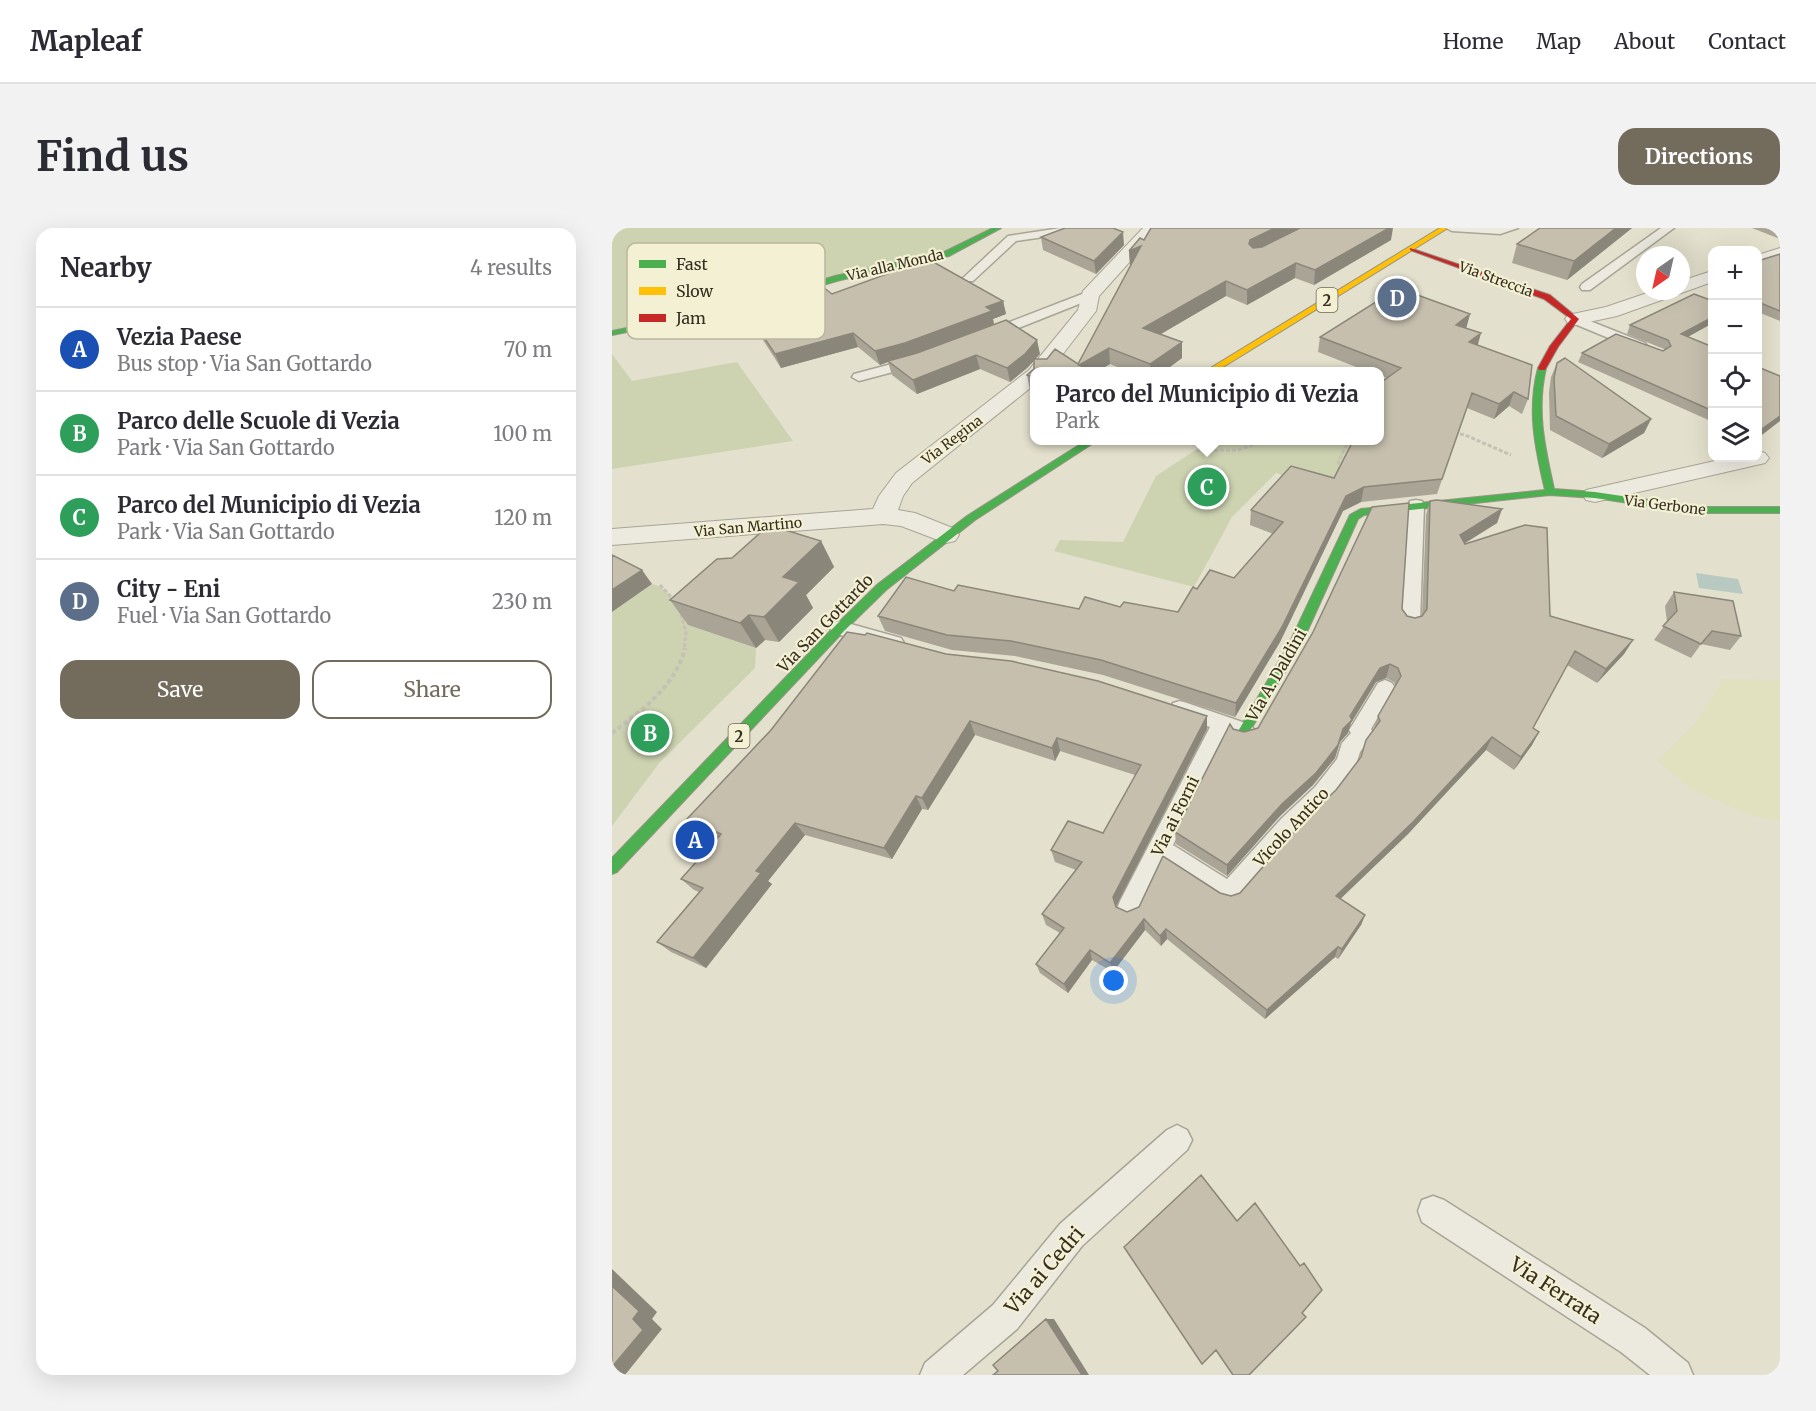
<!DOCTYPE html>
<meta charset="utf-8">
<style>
body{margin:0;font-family:Merriweather,serif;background:#f2f2f3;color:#2b2b33}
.controls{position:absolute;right:18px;top:18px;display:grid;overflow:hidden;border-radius:12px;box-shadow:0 6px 24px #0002}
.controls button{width:54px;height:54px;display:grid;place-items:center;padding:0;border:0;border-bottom:2px solid #e1e1e2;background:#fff;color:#2b2b33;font:30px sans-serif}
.compass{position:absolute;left:1024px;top:18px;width:54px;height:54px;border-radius:50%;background:#fff;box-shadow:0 6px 24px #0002;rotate:214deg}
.you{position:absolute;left:502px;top:753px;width:21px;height:21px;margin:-15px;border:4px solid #fff;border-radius:50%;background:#1a73e8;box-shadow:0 0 0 9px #1a73e833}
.badge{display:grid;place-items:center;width:39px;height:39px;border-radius:50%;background:#736c5c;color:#fff;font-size:20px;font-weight:700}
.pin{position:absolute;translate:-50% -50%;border:3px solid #fff;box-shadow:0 2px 6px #0006}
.popup{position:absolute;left:418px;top:139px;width:354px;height:78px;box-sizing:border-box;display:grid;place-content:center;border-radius:12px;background:#fff;filter:drop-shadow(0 2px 4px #0005);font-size:20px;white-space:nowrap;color:#7c7c81}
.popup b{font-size:22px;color:#2b2b33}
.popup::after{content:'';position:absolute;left:50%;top:100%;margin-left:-12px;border:12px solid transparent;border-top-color:#fff}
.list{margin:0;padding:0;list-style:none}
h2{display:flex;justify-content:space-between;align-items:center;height:78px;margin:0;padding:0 24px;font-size:26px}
h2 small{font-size:20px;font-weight:400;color:#7c7c81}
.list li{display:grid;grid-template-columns:39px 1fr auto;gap:18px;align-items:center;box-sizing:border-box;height:84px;padding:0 24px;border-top:2px solid #e1e1e2}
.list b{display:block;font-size:22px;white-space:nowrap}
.list p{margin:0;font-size:20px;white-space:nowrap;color:#7c7c81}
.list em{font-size:20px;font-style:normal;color:#7c7c81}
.actions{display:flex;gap:12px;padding:18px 24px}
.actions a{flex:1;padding:14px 0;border:2px solid #736c5c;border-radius:18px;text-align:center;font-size:21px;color:#736c5c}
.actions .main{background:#736c5c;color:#fff}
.icon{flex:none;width:33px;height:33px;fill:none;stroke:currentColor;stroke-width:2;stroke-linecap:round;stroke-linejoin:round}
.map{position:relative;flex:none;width:1168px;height:1147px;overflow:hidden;border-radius:18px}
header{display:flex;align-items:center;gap:36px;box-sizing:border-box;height:84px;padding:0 30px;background:#fff;border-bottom:2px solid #e1e1e2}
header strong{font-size:28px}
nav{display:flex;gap:33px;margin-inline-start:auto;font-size:21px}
.intro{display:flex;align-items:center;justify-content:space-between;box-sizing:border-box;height:144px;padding:0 36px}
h1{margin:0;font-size:42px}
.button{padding:15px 27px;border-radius:18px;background:#736c5c;color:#fff;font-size:21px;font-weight:700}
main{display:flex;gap:36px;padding:0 36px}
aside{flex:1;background:#fff;border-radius:18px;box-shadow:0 6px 24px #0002}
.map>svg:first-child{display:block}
.farmland{fill:#e1e1bf}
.green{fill:#cdd3b1}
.water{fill:#b8c9c1}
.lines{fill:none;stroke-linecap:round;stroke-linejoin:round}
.lane-casing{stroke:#a8a496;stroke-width:3}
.street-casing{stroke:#a8a496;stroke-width:2}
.fast-casing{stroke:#989486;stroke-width:2}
.slow-casing{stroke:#989486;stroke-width:2}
.jam-casing{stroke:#989486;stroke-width:2}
.path-far2{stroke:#c4c1b5;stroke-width:2;stroke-dasharray:2 1.5;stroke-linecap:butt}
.path-far1{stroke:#c4c1b5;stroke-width:3;stroke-dasharray:4 2;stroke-linecap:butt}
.path{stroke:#c4c1b5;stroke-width:4;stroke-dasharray:4.5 3;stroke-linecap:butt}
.lane{fill:#eceadf;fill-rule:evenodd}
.street{fill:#eceadf;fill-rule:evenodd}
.fast{fill:#4caf50;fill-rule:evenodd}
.slow{fill:#ffc107;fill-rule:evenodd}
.jam{fill:#c62828;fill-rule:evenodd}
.wall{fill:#aaa496}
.shaded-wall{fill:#8b867a}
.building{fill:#c6bfae;stroke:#8b867a;stroke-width:1.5}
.labels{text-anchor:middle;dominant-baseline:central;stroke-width:4.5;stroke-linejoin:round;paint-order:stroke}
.far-street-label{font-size:14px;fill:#362e1f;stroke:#f3f0d4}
.shield{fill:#f3f0d4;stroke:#6f6855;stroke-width:1.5}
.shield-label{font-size:15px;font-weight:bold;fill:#362e1f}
.street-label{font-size:16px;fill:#362e1f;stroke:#f3f0d4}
.near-street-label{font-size:20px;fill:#362e1f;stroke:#f3f0d4}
.key{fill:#f3f0d4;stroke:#bab69e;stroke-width:1.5}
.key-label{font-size:16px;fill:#362e1f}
</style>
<header>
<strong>Mapleaf</strong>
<nav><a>Home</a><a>Map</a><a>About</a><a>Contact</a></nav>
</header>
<div class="intro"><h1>Find us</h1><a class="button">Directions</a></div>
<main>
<aside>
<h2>Nearby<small>4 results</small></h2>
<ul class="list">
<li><span class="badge" style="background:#1a4fb4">A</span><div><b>Vezia Paese</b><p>Bus stop · Via San Gottardo</p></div><em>70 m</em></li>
<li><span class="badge" style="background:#2e9e5b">B</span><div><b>Parco delle Scuole di Vezia</b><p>Park · Via San Gottardo</p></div><em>100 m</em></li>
<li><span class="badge" style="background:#2e9e5b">C</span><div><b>Parco del Municipio di Vezia</b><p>Park · Via San Gottardo</p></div><em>120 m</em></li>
<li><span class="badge" style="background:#5c6f8a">D</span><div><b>City - Eni</b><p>Fuel · Via San Gottardo</p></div><em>230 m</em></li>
</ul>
<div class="actions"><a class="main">Save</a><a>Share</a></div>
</aside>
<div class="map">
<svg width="1168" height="1147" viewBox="0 0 1168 1147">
<rect width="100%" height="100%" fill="#e3e0cd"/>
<!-- farmland -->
<path class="farmland" d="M 1111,451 L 1168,452 L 1168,593 L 1144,589 L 1080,562 L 1046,533 L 1087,491 Z"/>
<!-- green -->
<path class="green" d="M 0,0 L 386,0 L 334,26 L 130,79 L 0,105 Z
M 0,126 L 20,153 L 125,134 L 181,213 L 0,241 Z
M 597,213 L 742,213 L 731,269 L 664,245 L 620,289 L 582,359 L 442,323 L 448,312 L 511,314 L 544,248 Z
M 40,356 C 61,361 64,383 76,397 L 144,420 L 143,440 L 48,534 L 0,598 L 0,384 Z"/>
<!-- water -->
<path class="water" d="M 1084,345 L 1126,351 L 1131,366 L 1087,360 Z"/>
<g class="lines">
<!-- lane casing -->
<g class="lane-casing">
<path id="lane" d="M 449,0 L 480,0 L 474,3 L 404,13 L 361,53 L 353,53 L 351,50 L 396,8 Z
M 834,0 L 906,0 L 888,6 L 840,3 Z
M 1049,0 L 1062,0 L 978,62 L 970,62 L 968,59 L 970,56 Z
M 478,63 L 484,67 L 482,70 L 379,111 L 369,111 L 367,108 L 369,105 Z
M 963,87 L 1033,115 L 1035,118 L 1028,122 L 1023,121 L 958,94 L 956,91 Z
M 306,129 L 313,133 L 311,136 L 247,153 L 240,149 L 242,146 Z
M 804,272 L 810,273 L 812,277 L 808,395 L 805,400 L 798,402 L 791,400 L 788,395 L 796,277 L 798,273 Z
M 228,393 L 289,410 L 292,415 L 289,420 L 282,422 L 221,405 L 218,400 L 221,395 Z
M 773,452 L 780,455 L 783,460 L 759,501 L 762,505 L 748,524 L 743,540 L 719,573 L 686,604 L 626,674 L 617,677 L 608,674 L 551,636 L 526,689 L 517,692 L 508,689 L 505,681 L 508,673 L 598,499 L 561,487 L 558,481 L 561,475 L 568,473 L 575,475 L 639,497 L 643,503 L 639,509 L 632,511 L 616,506 L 561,617 L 615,651 L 670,590 L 703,559 L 725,531 L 730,515 L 739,505 L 737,502 L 741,496 L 766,455 Z
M 565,897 L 575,902 L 580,912 L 575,922 L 470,1018 L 405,1101 L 351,1147 L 308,1147 L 313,1135 L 381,1077 L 448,996 L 555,902 Z
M 821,968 L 832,972 L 1033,1100 L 1076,1135 L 1081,1147 L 1038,1147 L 1009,1124 L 810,994 L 806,983 L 810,972 Z"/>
</g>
<!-- street casing -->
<g class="street-casing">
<path id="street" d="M 531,0 L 548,0 L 487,68 L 484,83 L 437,144 L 422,144 L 422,157 L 300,255 L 291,268 L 286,282 L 303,285 L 343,301 L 347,307 L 343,313 L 334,315 L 289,298 L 271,296 L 0,317 L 0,301 L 261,281 L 267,268 L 284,245 L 417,142 L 466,82 L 471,63 Z
M 1168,20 L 1168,31 L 1146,38 L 1146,27 Z
M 1100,43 L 1100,54 L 1005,88 L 963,97 L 956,95 L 953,91 L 956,87 L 994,79 L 1041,63 L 1069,63 L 1069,53 Z
M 1146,223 L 1153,225 L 1157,230 L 1153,235 L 983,274 L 974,272 L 971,267 L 974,262 L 1116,230 L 1146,230 Z"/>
</g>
<!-- fast casing -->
<g class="fast-casing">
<path id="fast" d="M 381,0 L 389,0 L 337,28 L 228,52 L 130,81 L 0,107 L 0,103 L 129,77 L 223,48 L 332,24 Z
M 930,137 L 934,140 C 924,182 933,220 942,261 L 983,264 L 1084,279 L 1168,279 L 1168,285 L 1084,285 L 983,270 L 938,267 L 752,287 L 746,291 L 689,417 L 636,506 L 628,506 L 626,503 L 628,500 L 677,416 L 738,287 L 749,281 L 933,262 C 923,220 915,182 926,140 Z
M 475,212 L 486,212 L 363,292 L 274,362 L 232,403 L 5,644 L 0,646 L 0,630 L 224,397 L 266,356 L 355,288 Z"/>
</g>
<!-- slow casing -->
<g class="slow-casing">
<path id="slow" d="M 828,0 L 836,0 L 603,144 L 592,144 Z"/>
</g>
<!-- jam casing -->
<g class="jam-casing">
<path id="jam" d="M 798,20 L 938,67 L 967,91 L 946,119 L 933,142 L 927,142 L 926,140 L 938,118 L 959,91 L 932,71 L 798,22 Z"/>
</g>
<!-- path-far2 -->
<path class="path-far2" d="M 697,141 L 704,144"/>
<!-- path-far1 -->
<path class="path-far1" d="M 842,205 L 853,207 L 899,227
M 584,223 L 627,222 L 653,212
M 729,242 L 726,234 L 737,212
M 48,357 L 62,372
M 69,386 L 74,405 L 72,422"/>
<!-- path -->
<path class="path" d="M 0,505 C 29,483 64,458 73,420"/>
<!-- lane -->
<use href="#lane" class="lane"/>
<!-- street -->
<use href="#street" class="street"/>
<!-- fast -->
<use href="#fast" class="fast"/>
<!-- slow -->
<use href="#slow" class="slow"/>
<!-- jam -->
<use href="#jam" class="jam"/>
</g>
<!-- wall -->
<path class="wall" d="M 928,0 L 1020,0 L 955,52 L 900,35 L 905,16 Z
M 1140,0 L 1168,0 L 1168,11 Z
M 429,9 L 512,17 L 484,46 L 431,22 Z
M 532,12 L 779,12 L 702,57 L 683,50 L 635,77 L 614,68 L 548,106 L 570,114 L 570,130 L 551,144 L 518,144 L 498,136 L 484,144 L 423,144 L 423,165 L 418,163 L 415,147 L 422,141 L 422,133 L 415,140 L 398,154 L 368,141 L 305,166 L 280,147 L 276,134 L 268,137 L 246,119 L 169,140 L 138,92 L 132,79 L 220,66 L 391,73 L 394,86 L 381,91 L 382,96 L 428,126 L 423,131 L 466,136 L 519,37 L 518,37 L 517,23 Z
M 1168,26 L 1168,93 L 1146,84 L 1146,34 Z
M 858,86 L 854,100 L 865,117 L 916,171 L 910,186 L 897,178 L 882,191 L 855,180 L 825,266 L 749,274 L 731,283 L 668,414 L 623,489 L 491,447 L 403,428 L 340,422 L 273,403 L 266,388 L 342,363 L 467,381 L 508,379 L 566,384 L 585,361 L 622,350 L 661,306 L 638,297 L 639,282 L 722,250 L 775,150 L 768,148 L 768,144 L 757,144 L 706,124 L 708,109 Z
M 1018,97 L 1076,109 L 1101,119 L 1101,194 L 966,134 L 970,125 L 1051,123 L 1053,122 L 1052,121 L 1015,106 Z
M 945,135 L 1039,191 L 1032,205 L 990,230 L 938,202 L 937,164 L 939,149 Z
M 818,273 L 890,281 L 885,295 L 852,316 L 938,388 L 1021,412 L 1012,426 L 985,455 L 955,437 L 921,500 L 927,504 L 920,517 L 902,542 L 874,522 L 796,606 L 728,671 L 753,687 L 749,697 L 726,731 L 723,729 L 653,791 L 555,711 L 549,718 L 533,702 L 501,744 L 480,732 L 456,765 L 428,745 L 424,736 L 448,705 L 434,697 L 430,686 L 464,642 L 443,634 L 439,622 L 491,605 L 523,547 L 448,523 L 443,533 L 363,507 L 316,582 L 310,581 L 280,631 L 193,607 L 156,653 L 160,656 L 94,740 L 59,724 L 45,714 L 87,664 L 82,662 L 69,651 L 105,611 L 87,603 L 75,591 L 334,426 L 595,488 L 595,501 L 504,679 L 515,684 L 608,665 L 619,668 L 628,665 L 724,562 L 749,529 L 762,501 L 766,488 L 783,457 L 782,454 L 774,450 L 764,454 L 739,495 L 736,505 L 728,514 L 723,530 L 701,557 L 668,588 L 615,648 L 564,616 L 563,604 L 621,501 L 632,504 L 646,500 L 790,381 L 795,388 L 803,390 L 810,388 L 814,287 Z
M 209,313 L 222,339 L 194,367 L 201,380 L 167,414 L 153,412 L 144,420 L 76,397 L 58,372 L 120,330 Z
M 1062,364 L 1129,408 L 1118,422 L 1089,416 L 1079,430 L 1042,412 L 1055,394 L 1053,378 Z"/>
<!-- shaded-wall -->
<path class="shaded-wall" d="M 663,0 L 691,0 L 636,30 L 638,12 Z
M 777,0 L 781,0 L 779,12 L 702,57 L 703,42 Z
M 1004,0 L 1020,0 L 955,52 L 962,33 Z
M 511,4 L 512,17 L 484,46 L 482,33 Z
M 529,18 L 530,32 L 518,37 L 517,23 Z
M 684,35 L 683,50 L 635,77 L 635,62 Z
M 614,53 L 614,68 L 532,116 L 531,100 Z
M 391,73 L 394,86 L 381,91 L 382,97 L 297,129 L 276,133 L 276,134 L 268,137 L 263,123 Z
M 858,86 L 854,101 L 844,97 Z
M 1101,89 L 1101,95 L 1065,115 L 1069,106 Z
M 241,105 L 246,119 L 169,140 L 163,126 Z
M 869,105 L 865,120 L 857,114 Z
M 425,112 L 428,126 L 415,140 L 398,154 L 395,140 Z
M 570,114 L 570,130 L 551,144 L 539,144 L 538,136 Z
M 497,120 L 498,136 L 484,144 L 462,144 L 467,137 Z
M 364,127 L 368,141 L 305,166 L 301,152 Z
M 902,164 L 897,178 L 882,191 L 887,176 Z
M 1168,188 L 1168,193 L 1146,210 L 1146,207 L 1147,203 Z
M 1039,191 L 1032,205 L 990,230 L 997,216 Z
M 752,259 L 749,274 L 731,283 L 668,414 L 623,489 L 624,475 L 734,268 Z
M 890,281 L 885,295 L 843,321 L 848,307 Z
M 209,313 L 222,339 L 194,367 L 201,380 L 167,414 L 152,389 L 171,349 Z
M 30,342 L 40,356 L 0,384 L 0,362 Z
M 137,387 L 153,412 L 144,420 L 128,395 Z
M 1021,412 L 1012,426 L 985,455 L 994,441 Z
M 778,436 L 774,450 L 764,454 L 739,495 L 736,505 L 728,514 L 723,530 L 701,557 L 668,588 L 615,648 L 615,637 L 731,501 L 768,440 Z
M 595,488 L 595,501 L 503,680 L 501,669 Z
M 358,493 L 363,507 L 316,582 L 310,570 Z
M 927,504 L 920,517 L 902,542 L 909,529 Z
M 880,509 L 874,522 L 796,606 L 720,679 L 724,668 Z
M 445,510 L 448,523 L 443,533 L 440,520 Z
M 304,568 L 310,581 L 280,631 L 272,620 Z
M 183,595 L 193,607 L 156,653 L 160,656 L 94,740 L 81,730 L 144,643 Z
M 753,687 L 749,697 L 726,731 L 730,721 Z
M 532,691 L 533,702 L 501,744 L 498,735 Z
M 554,701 L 555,711 L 549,718 L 548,708 Z
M 726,719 L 723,729 L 653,791 L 655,782 Z
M 478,722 L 480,732 L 456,765 L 452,756 Z
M 0,1041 L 45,1084 L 40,1091 L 50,1101 L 13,1147 L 0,1147 L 0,1139 L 21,1091 L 0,1058 Z
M 434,1091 L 442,1091 L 477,1147 L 470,1147 Z"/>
<!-- building -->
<path class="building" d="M 453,0 L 501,0 L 511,4 L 482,33 L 429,9 Z
M 539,0 L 663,0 L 638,12 L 637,16 L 641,20 L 650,19 L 688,0 L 777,0 L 703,42 L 684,35 L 635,62 L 614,53 L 531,100 L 570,114 L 538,136 L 497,120 L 467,137 L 470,138 L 462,144 L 423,144 L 423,150 L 415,147 L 422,141 L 422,131 L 435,131 L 443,121 L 466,136 L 529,18 L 517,23 L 528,10 L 532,12 Z
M 928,0 L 1004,0 L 962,33 L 905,16 Z
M 1168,26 L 1168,83 L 1146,74 L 1146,34 L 1149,32 Z
M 316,31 L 391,73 L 374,79 L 380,83 L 293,115 L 263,123 L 241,105 L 163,126 L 132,79 L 207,56 L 220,66 Z
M 786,60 L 858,86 L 844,97 L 869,105 L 857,114 L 920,137 L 916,171 L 902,164 L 887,176 L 860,165 L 830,251 L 752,259 L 734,268 L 670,399 L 624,475 L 489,432 L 399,413 L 335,407 L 266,388 L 294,349 L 342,363 L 346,357 L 467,381 L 473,369 L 508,379 L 512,374 L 566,384 L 581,359 L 585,361 L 598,342 L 622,350 L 671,294 L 639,282 L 679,238 L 722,250 L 741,213 L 768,213 L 768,160 L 771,153 L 789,140 L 708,109 Z
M 1082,66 L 1101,73 L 1101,89 L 1069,106 L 1101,119 L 1101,183 L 970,125 L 1004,106 L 1051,123 L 1059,118 L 1056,112 L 1018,97 Z
M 394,92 L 425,112 L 413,126 L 395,140 L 364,127 L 301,152 L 276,133 L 305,125 Z
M 953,130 L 1039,191 L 997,216 L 944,188 L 942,150 L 945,135 Z
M 1146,139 L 1168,148 L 1168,188 L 1147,203 L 1146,203 Z
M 825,272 L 890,281 L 848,307 L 853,316 L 913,297 L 935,300 L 938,388 L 1021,412 L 994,441 L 963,423 L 921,500 L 927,504 L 909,529 L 880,509 L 801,594 L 724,668 L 753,687 L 730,721 L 726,719 L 655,782 L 554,701 L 548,708 L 532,691 L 498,735 L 478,722 L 452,756 L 424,736 L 452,700 L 430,686 L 470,634 L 439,622 L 456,593 L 491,605 L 529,537 L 445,510 L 440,520 L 358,493 L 310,570 L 304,568 L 272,620 L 183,595 L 144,643 L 149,645 L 81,730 L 45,714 L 91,660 L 69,651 L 109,606 L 75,591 L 159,502 L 235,404 L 253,407 L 255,405 L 334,426 L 399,433 L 486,453 L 595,488 L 501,669 L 504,679 L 515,684 L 527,679 L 551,628 L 608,665 L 619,668 L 628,665 L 690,594 L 724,562 L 749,529 L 754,512 L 768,493 L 766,488 L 789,448 L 786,440 L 778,436 L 768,440 L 738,488 L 740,492 L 731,501 L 726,517 L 704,545 L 670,576 L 615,637 L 563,604 L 618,496 L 621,501 L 632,504 L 646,500 L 701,404 L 760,279 L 797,275 L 790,381 L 795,388 L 803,390 L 810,388 L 815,381 L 818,273 Z
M 157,297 L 209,313 L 171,349 L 187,354 L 152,389 L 137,387 L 128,395 L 58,372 L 105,331 L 120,330 Z
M 0,327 L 30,342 L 0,362 Z
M 1062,364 L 1121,373 L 1129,408 L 1100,403 L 1089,416 L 1051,398 L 1065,383 Z
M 589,947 L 625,993 L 643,975 L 688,1038 L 692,1035 L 710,1062 L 690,1085 L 694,1089 L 637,1147 L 621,1147 L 604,1122 L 590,1136 L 512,1019 Z
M 0,1058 L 27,1083 L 21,1091 L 31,1102 L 0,1139 Z
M 434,1091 L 470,1147 L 381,1147 L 386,1143 L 381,1137 Z"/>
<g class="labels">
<!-- far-street labels -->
<g class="far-street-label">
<text transform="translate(283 37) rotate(-13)">Via alla Monda</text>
<text transform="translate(884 51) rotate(20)">Via Streccia</text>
<text transform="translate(340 212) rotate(-37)">Via Regina</text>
<text transform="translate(1053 277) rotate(7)">Via Gerbone</text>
<text transform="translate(136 299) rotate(-5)">Via San Martino</text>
</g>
<!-- shield labels -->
<g class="shield">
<rect x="704.5" y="60" width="21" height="24" rx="4.5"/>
<rect x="116.5" y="496" width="21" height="24" rx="4.5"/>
</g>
<g class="shield-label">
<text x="715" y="72">2</text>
<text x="127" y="508">2</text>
</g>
<!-- street labels -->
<g class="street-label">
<text transform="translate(213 395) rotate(-46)">Via San Gottardo</text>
<text transform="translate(664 447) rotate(-60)">Via A. Daldini</text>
<text transform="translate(563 588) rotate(-64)">Via ai Forni</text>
<text transform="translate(679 599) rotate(-47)">Vicolo Antico</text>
</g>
<!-- near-street labels -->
<g class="near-street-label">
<text transform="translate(432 1042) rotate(-49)">Via ai Cedri</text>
<text transform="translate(944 1062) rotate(33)">Via Ferrata</text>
</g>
</g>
<!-- legend -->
<rect x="15" y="15" width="198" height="96" rx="9" class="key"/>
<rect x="27" y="32" width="27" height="8" fill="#4caf50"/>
<rect x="27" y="59" width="27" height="8" fill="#ffc107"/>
<rect x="27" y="86" width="27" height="8" fill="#c62828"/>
<g class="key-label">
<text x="64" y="42">Fast</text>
<text x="64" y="69">Slow</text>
<text x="64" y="96">Jam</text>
</g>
</svg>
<div class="controls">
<button>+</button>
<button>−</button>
<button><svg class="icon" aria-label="locate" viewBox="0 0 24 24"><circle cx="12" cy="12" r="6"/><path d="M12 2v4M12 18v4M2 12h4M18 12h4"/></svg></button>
<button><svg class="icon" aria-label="layers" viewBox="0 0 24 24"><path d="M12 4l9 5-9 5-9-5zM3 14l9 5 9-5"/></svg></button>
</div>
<svg class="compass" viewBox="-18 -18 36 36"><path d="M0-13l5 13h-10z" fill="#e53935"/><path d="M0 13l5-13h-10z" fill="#7c7c81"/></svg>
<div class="you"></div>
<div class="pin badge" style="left:83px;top:612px;background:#1a4fb4">A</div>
<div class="pin badge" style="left:38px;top:505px;background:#2e9e5b">B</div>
<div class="pin badge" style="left:595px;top:259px;background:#2e9e5b">C</div>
<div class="popup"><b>Parco del Municipio di Vezia</b>Park</div>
<div class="pin badge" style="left:785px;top:70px;background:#5c6f8a">D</div>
</div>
</main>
